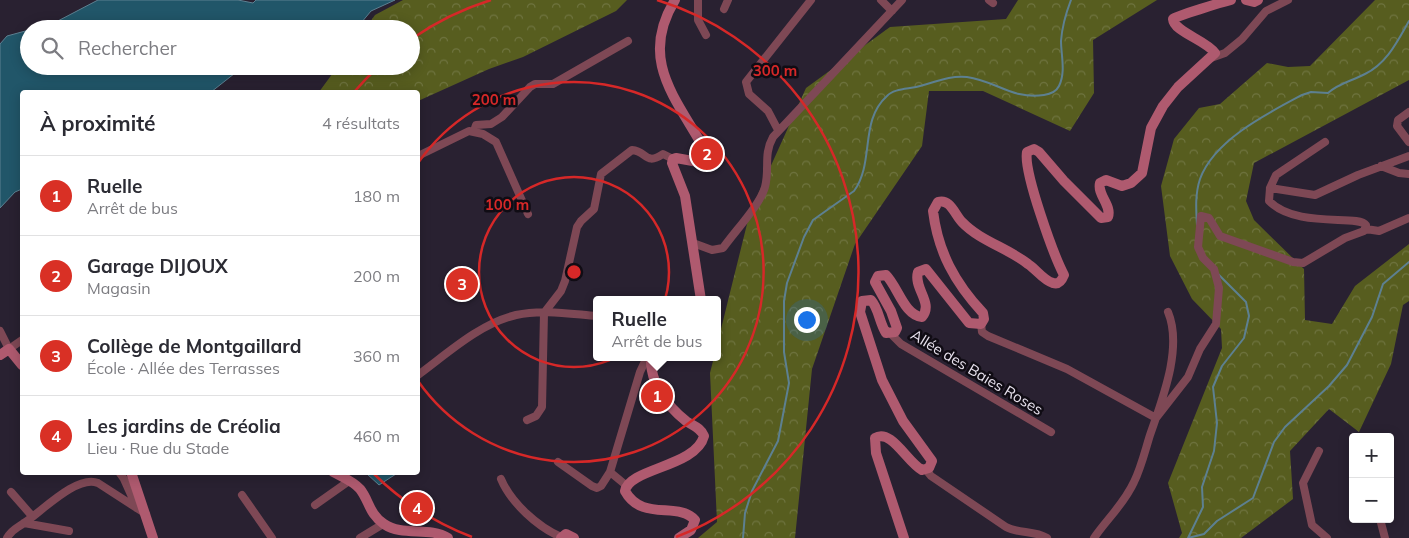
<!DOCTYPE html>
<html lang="fr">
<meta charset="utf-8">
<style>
body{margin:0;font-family:Mulish,sans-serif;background:#f7f7f7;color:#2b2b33}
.controls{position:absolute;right:15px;bottom:15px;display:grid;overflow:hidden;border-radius:5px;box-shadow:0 2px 12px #0003}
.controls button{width:45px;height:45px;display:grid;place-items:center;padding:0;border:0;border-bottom:1px solid #e1e1e2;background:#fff;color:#2b2b33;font:25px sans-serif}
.you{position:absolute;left:806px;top:319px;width:18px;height:18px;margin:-12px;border:4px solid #fff;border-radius:50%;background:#1a73e8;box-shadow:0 0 0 8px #1a73e833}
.badge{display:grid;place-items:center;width:32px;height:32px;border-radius:50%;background:#d93025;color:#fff;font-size:16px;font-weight:700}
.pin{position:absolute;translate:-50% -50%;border:2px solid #fff;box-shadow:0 1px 5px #0006}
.popup{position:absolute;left:593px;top:296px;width:128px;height:65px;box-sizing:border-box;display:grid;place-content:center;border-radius:5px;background:#fff;filter:drop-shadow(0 1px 4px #0005);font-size:16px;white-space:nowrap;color:#7c7c81}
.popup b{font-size:19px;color:#2b2b33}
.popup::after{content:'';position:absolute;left:50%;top:100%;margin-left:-10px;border:10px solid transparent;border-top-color:#fff}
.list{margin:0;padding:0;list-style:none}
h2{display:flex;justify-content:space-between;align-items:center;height:65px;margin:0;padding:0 20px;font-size:21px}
h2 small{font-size:16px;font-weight:400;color:#7c7c81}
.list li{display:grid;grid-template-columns:32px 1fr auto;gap:15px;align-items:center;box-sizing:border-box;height:80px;padding:0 20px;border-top:1px solid #e1e1e2}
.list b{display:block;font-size:19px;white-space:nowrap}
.list p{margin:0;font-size:16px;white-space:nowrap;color:#7c7c81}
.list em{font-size:16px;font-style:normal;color:#7c7c81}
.icon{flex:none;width:28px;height:28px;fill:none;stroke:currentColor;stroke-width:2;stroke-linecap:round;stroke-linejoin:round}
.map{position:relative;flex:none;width:1409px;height:538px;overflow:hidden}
.search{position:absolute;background:#fff;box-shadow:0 2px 12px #0003;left:20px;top:20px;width:400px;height:55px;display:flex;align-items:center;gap:12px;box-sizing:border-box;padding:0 18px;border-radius:28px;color:#7c7c81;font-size:19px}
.panel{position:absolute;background:#fff;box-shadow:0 2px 12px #0003;left:20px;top:90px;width:400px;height:385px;border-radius:5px}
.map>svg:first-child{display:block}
.forest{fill:url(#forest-crowns)}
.water{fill:#215669;stroke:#5d8091}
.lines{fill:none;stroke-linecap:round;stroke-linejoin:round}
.stream{stroke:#5d8091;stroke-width:2}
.street{stroke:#7e4855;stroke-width:8}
.secondary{stroke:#af5a6f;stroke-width:10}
.ring{fill:none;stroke:#d62828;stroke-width:2.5}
.labels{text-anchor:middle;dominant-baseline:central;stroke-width:5;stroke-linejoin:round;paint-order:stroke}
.street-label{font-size:15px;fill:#e9e3ef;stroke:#100c14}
.centre{fill:#d62828;stroke:#100c14;stroke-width:2.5}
.ring-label{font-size:15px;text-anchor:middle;font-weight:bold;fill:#d62828;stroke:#100c14;stroke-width:5;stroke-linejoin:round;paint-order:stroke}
</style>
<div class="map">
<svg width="1409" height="538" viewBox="0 0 1409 538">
<defs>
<pattern id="forest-crowns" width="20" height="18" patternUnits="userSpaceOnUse" patternTransform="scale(1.25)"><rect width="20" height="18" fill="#575d1f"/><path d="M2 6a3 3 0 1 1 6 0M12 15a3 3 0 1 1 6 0" fill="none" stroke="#6f7440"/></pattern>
</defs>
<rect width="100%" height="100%" fill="#292131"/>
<!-- forest -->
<path class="forest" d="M 403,0 L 627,0 L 616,11 L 523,57 L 489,69 L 418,101 L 418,92 L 319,92 L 338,66 L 411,66 L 411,29 L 365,29 L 375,15 Z
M 1018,0 L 1157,0 L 1093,40 L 1094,93 L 1070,131 L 983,91 L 929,91 L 922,146 L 855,244 L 812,369 L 795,538 L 698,538 L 717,522 L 710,373 L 714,357 L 717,357 L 717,345 L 750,212 L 806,88 L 890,27 L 1006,19 Z
M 1375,0 L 1409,0 L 1409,80 L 1254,163 L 1246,201 L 1254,220 L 1304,269 L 1305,320 L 1332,324 L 1355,286 L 1409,244 L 1409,301 L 1403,305 L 1391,364 L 1359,432 L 1329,409 L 1290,451 L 1293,499 L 1241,538 L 1179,538 L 1182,533 L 1168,483 L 1222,348 L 1221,329 L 1192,299 L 1170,256 L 1161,186 L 1174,139 L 1199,108 L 1220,104 L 1267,63 L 1288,67 L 1310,66 Z"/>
<!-- water -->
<path class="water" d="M 98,0 L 238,0 L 253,3 L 256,0 L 395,0 L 371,11 L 356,29 L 32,29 L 54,23 Z
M 29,30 L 29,66 L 244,66 L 211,92 L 22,92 L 22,189 L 15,192 L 0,208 L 0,44 L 7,36 Z
M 366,473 L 393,473 L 396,474 L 379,485 Z"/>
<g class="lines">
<!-- stream -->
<path class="stream" d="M 1197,225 C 1196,209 1195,194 1200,179 C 1214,140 1268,113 1302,95 L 1311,92 L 1328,93 C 1339,83 1352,81 1365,74 C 1387,63 1397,42 1409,21
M 743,538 L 745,513 L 752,491 L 778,441 L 789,383 L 784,352 L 784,301 L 787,283 L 804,237 L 813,220 L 854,191 C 875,162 859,121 887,96 C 893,89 907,89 916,87 C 934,83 948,75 967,77 C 996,81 1013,100 1044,95 C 1051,94 1056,92 1059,86 C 1066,72 1061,55 1061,41 C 1062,27 1066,13 1071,0
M 1188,538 L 1203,507 L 1202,487 L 1214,451 L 1217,423 L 1213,387 L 1222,366 L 1244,338 L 1249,316 L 1246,302 L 1218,274
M 1188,538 L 1204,534 L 1217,521 L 1253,498 L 1274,442 L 1285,427 L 1329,386 L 1347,365 L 1372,317 L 1383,284 L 1409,262"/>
<!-- street -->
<path class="street" d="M 698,0 L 698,20 L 706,35
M 881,0 L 892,11
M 989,0 L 993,3
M 724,9 L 728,0
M 1211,58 L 1225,53 L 1242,39 L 1266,11 L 1288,0
M 1409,112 L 1398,120 L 1397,126 L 1409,142
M 778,130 L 768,111 L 749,94 L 746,82 L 811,0
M 474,131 L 476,125 L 491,124 L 502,117 L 530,87 L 535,84 L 553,84 L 628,41
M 418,156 L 469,131 L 483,134 L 496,142 L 528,214
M 1381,166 L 1399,173 L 1409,174
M 1270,188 L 1276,175 L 1325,142
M 1366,229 L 1379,231 L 1409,218
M 693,243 L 712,250 L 723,248 C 735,231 760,205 765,187 C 770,168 763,155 773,137 L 902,0
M 981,324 L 982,332 L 988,336 L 1067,369 L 1156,418 L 1188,377 L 1200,349 L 1216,324 L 1219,288 L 1214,269 L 1203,258 L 1198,247 L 1201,216 L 1209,218 L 1220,236 L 1293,262 L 1303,263 L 1345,238 L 1364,231 L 1366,225 C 1358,214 1297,229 1269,201 L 1270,188 L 1315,195 L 1358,175 L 1409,156
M 0,331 L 9,349 L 22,340
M 891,334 L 901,344 L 1051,432
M 418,375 C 448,353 479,324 516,315 C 542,309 571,314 597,316
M 527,420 L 536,416 L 542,407 L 544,313 L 561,291 L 565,281 L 577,227 L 581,221 L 594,209 L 601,174 L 632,150 C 647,151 645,166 663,154 L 673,159
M 1319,451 L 1303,483 L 1312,525 L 1327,538
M 558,462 L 592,486 L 597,488 L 601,486 L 610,472 L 640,372 L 647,357
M 926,470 L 931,476 L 1006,527 C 1019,534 1034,530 1047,538
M 119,472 L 124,479 L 137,508
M 610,472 L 627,486
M 501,479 C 511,503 538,527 561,537
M 11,492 L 32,516
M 242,495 L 272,538
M 315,505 L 349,481
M 1380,519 L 1385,538
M 24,523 L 69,531
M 7,538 C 12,529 16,529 24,523 C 40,513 77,474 98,483 L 146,514
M 360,538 L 383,524
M 1094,538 C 1107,519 1124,504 1134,482 C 1141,468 1145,451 1150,435 C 1162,400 1183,348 1168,312"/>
<!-- secondary -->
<path class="secondary" d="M 675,0 C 637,62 679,101 707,154 L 704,163 L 676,158 L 673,159 L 672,163 L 685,196 L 701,300
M 1246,0 L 1254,2 L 1258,0
M 0,355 L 9,349 L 22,365
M 651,357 C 649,382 668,407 686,421 C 693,426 700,427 704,436 C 696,467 629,468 625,491 C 642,522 678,501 695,520 L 691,530 L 679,538
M 131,472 L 153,538
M 333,472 C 342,477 353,481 360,489 C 369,500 369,514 384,524 C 403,537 429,526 448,538
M 561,538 L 566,534 L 574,538
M 904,538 L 876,453 L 875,438 C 891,428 907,462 922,470 L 929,468 L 932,461 L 903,421 L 882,380 L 860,312 L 862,301 L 871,300 C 879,309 879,322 886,333 L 895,332 L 897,328 L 891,311 L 875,282 L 878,276 L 886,275 C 898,287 904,315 922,317 C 934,303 913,288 918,272 L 926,269 L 969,323 L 981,324 L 984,319 L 983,313 C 955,283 938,252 933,211 L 938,202 C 950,198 955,215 962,222 C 980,241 1008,248 1028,264 C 1036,269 1044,281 1053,283 C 1059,285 1062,280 1064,275 C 1054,256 1023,171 1027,152 L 1034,149 L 1039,152 L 1064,181 L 1101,218 L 1108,217 C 1112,205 1097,195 1100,183 L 1106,180 L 1122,186 L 1131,183 L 1142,173 L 1151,128 L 1163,106 L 1178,87 L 1215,53 C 1206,40 1174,32 1173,19 C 1176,16 1223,2 1231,0"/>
</g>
<!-- distance rings -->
<g class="ring">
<circle cx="574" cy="272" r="95"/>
<path d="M418 163A190 190 0 1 1 418 381"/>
<path d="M472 537A284 284 0 0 1 373 473M355 91A284 284 0 0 1 377 68M413 38A284 284 0 0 1 491 0M657 0A284 284 0 0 1 676 537"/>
</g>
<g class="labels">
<!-- street labels -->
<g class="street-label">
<text transform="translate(977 372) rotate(31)">Allée des Baies Roses</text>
</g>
</g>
<circle cx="574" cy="272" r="8" class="centre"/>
<g class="ring-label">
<text x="775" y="76">300 m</text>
<text x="494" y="105">200 m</text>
<text x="507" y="210">100 m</text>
</g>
</svg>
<div class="controls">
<button>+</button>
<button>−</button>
</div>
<div class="you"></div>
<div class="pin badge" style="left:657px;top:396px">1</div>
<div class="popup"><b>Ruelle</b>Arrêt de bus</div>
<div class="pin badge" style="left:707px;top:154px">2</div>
<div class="pin badge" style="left:462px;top:284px">3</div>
<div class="pin badge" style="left:417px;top:508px">4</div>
<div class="search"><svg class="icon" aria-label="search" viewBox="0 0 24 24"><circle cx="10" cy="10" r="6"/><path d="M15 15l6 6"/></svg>Rechercher</div>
<section class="panel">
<h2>À proximité<small>4 résultats</small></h2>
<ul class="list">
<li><span class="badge">1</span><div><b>Ruelle</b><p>Arrêt de bus</p></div><em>180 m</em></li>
<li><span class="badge">2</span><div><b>Garage DIJOUX</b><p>Magasin</p></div><em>200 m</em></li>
<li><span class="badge">3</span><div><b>Collège de Montgaillard</b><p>École · Allée des Terrasses</p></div><em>360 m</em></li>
<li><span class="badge">4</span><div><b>Les jardins de Créolia</b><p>Lieu · Rue du Stade</p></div><em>460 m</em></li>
</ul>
</section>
</div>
